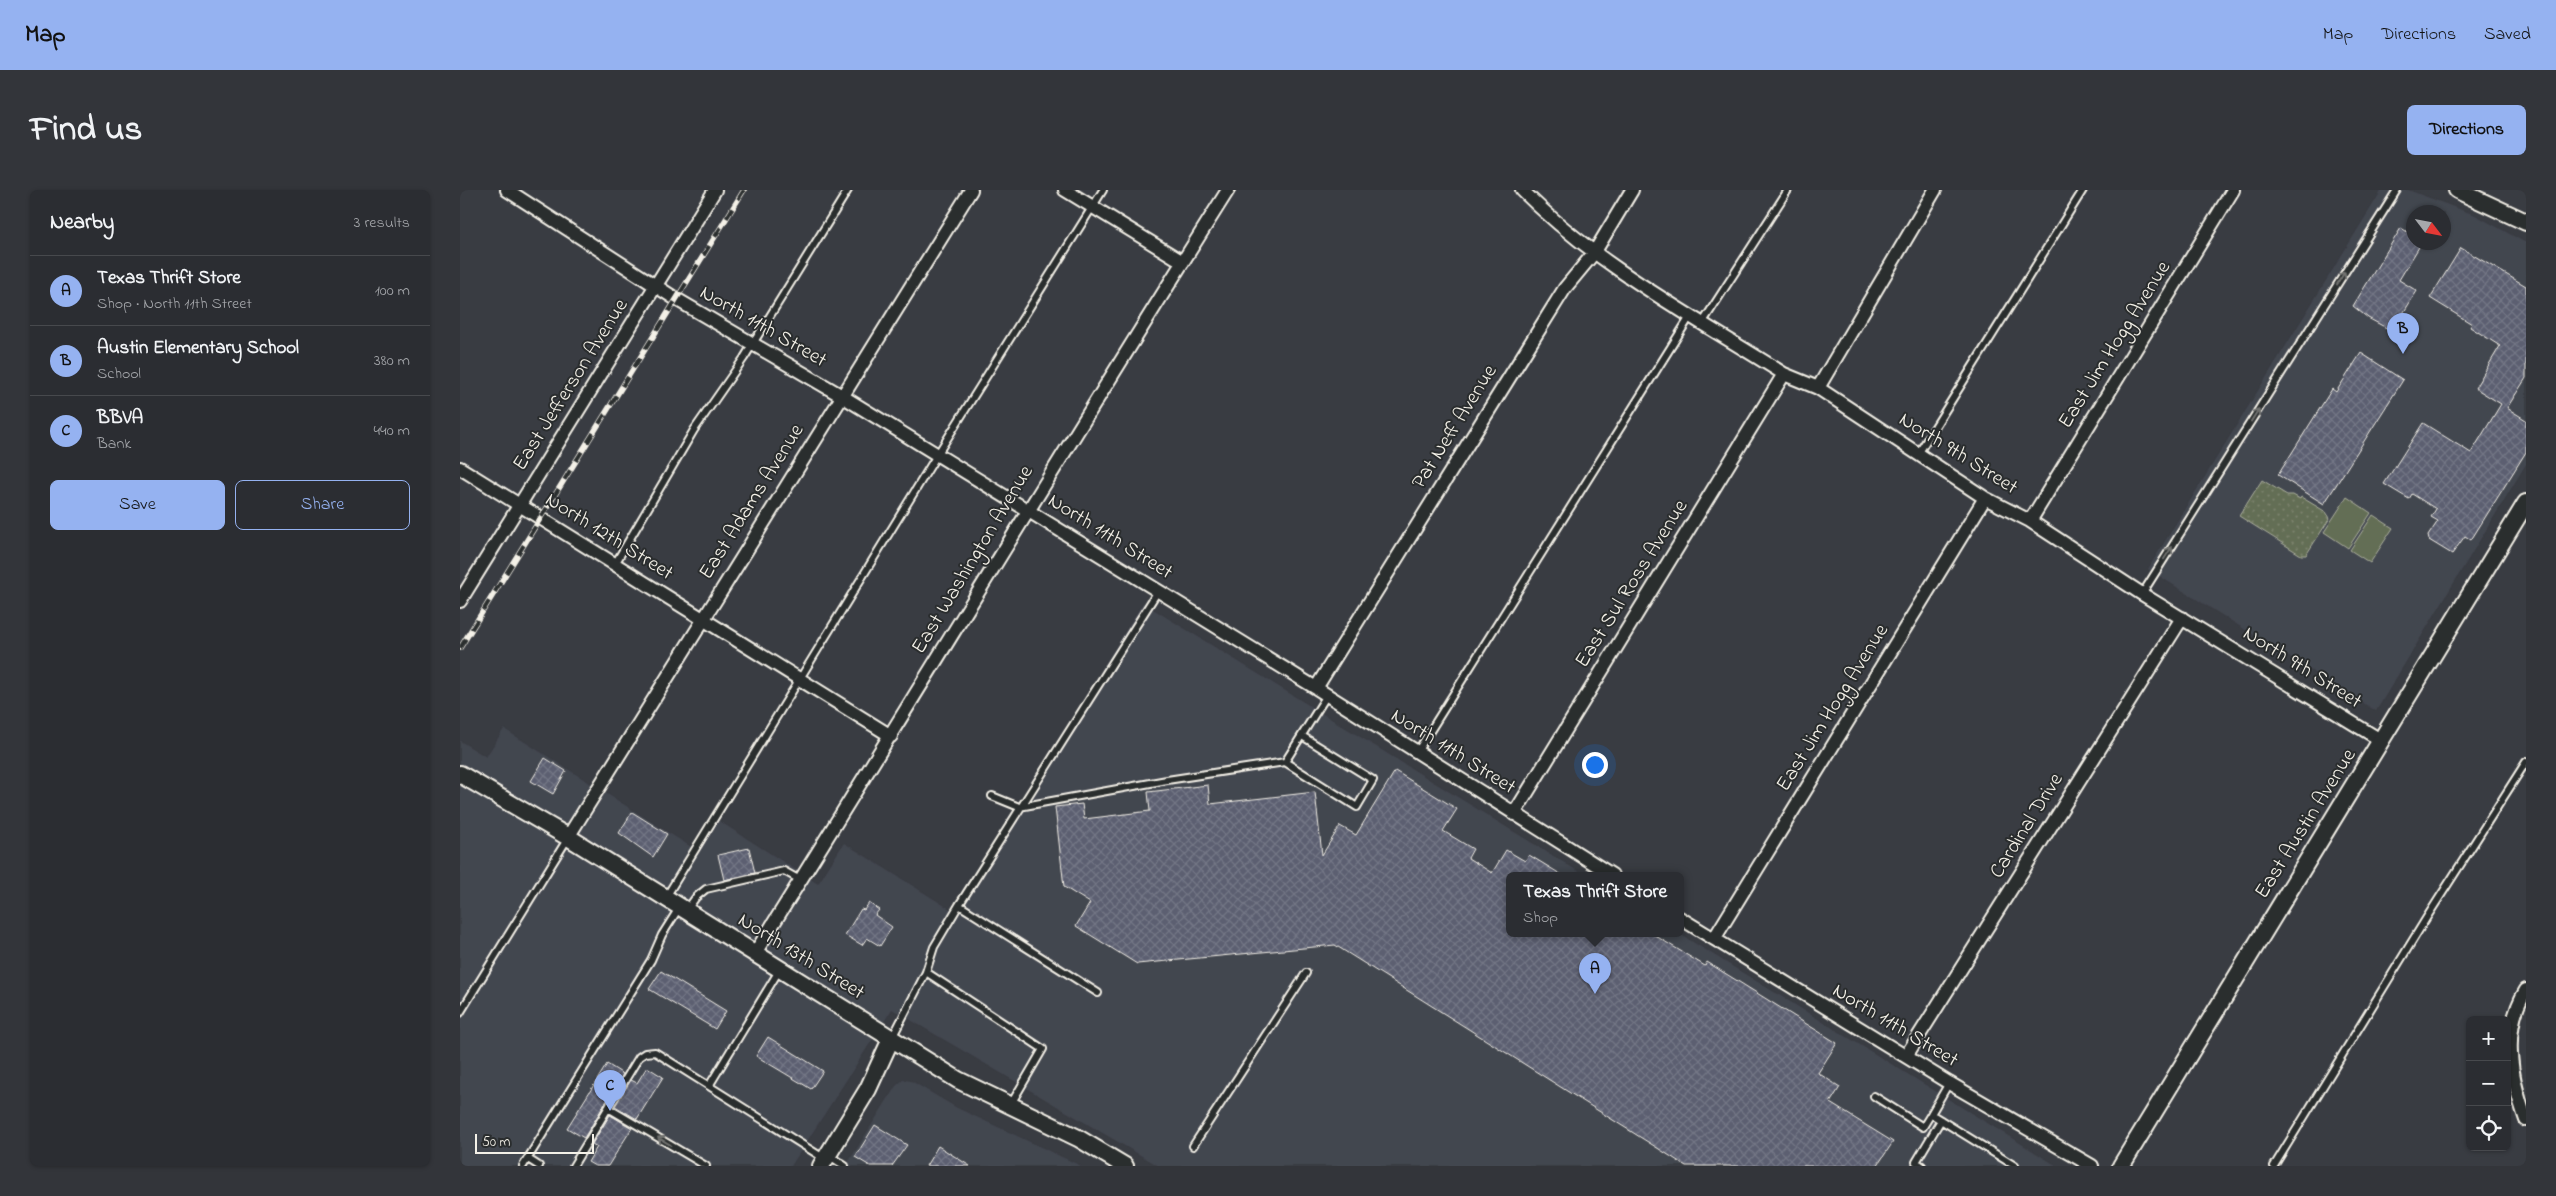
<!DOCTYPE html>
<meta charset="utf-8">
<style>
body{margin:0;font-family:"Indie Flower",sans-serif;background:#33353a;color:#f1f3f6}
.controls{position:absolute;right:15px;bottom:15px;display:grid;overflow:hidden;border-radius:8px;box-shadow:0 1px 4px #0004}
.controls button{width:45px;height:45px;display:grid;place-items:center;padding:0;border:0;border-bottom:1px solid #47494d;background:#2b2d32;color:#f1f3f6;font:25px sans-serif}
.compass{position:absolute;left:1946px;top:15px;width:45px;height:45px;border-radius:50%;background:#2b2d32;box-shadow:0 1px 4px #0004;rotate:122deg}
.scale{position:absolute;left:15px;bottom:12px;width:119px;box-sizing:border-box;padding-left:5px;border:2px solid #f4f1e8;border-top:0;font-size:14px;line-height:18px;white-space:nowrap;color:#f4f1e8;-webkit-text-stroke:4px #2a2d2e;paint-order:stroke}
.you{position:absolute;left:1134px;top:574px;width:18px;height:18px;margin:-12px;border:4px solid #fff;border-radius:50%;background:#1a73e8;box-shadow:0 0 0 8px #1a73e833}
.badge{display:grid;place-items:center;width:32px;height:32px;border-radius:50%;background:#95b2f1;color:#111;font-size:16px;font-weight:700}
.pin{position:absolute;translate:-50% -41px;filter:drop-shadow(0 1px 2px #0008)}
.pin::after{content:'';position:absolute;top:26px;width:18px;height:15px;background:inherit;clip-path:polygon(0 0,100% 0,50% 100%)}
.popup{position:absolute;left:1046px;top:682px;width:178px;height:65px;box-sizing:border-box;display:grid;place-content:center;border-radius:8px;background:#2b2d32;filter:drop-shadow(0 1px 4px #0005);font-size:16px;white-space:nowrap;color:#a6a8ac}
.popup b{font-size:19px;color:#f1f3f6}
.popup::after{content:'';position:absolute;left:50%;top:100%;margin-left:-10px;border:10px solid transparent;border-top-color:#2b2d32}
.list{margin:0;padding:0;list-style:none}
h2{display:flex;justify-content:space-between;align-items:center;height:65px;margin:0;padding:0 20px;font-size:21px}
h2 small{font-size:16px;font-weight:400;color:#a6a8ac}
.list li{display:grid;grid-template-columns:32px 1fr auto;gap:15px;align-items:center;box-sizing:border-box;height:70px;padding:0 20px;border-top:1px solid #47494d}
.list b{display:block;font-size:19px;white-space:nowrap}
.list p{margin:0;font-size:16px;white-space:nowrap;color:#a6a8ac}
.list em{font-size:16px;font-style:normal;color:#a6a8ac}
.actions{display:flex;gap:10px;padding:15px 20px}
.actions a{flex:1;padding:11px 0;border:1px solid #95b2f1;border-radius:8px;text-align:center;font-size:18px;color:#95b2f1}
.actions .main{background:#95b2f1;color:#111}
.icon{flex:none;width:28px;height:28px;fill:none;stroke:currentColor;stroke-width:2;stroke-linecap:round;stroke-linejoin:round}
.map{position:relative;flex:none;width:2066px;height:976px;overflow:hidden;border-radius:8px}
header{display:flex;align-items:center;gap:30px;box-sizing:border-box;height:70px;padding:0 25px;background:#95b2f1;color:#111}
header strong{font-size:24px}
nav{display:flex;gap:28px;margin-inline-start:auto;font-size:18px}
.intro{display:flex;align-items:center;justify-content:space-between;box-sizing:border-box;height:120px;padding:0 30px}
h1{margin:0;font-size:35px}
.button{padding:12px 22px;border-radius:8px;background:#95b2f1;color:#111;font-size:18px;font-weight:700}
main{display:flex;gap:30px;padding:0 30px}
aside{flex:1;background:#2b2d32;border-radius:8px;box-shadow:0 1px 4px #0004}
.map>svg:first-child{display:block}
.built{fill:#434650;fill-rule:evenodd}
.grass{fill:#646e55;stroke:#acb09e}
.park{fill:url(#park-dots);stroke:#acb09e}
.building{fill:url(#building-cross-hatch);stroke:#f4f1e8}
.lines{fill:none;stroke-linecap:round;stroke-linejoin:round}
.service-casing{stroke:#f4f1e8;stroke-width:10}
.minor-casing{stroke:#f4f1e8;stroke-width:16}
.tertiary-casing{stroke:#f4f1e8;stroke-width:20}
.service{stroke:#2a2d2e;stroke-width:6}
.minor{stroke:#2a2d2e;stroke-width:12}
.tertiary{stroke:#2a2d2e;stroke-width:16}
.rail-casing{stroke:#f4f1e8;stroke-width:5.5}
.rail{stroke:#2a2d2e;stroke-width:4;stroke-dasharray:11;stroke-linecap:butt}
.oneway{stroke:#71726f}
.labels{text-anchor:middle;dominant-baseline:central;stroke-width:4;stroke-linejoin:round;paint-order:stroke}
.street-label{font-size:21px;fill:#f4f1e8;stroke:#2a2d2e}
</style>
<header>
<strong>Map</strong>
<nav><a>Map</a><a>Directions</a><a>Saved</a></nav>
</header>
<div class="intro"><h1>Find us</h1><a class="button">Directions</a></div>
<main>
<aside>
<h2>Nearby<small>3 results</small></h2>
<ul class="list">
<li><span class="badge">A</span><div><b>Texas Thrift Store</b><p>Shop · North 11th Street</p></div><em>100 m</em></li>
<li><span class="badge">B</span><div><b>Austin Elementary School</b><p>School</p></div><em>380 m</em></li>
<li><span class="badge">C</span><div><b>BBVA</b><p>Bank</p></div><em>440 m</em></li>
</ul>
<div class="actions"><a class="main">Save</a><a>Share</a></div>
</aside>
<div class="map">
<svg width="2066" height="976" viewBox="0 0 2066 976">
<defs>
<pattern id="park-dots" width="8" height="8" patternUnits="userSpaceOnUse" patternTransform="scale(1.25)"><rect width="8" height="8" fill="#646e55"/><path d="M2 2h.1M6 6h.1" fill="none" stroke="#7b836d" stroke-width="1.8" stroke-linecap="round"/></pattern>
<pattern id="building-cross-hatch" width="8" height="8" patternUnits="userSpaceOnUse" patternTransform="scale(1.25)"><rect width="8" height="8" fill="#5b5f71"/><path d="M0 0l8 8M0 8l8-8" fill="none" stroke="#737685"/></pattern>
</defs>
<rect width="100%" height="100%" fill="#393c42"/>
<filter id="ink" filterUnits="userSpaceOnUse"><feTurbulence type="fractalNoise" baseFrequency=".02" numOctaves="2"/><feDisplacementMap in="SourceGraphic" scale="10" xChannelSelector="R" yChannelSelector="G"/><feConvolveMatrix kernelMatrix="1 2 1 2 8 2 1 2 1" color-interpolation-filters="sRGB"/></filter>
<g filter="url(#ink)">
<!-- built -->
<path class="built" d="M 1922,0 L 1948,0 L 2015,25 L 2066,53 L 2066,274 L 1916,521 L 1688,379 ZM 1954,22 L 1984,22 L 1984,52 L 1954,52 Z
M 683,413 L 1124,685 L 1050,685 L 1050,743 L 1218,743 L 1597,976 L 699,976 L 432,819 L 331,976 L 0,976 L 0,551 L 26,567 L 44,539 L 239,662 L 259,631 L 358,694 L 384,653 L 493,721 Z
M 443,890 L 451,891 L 497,918 L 621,976 L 386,976 L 436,896 Z"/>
<!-- grass -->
<path class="grass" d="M 1887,307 L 1911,323 L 1888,358 L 1864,342 Z
M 1913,325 L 1933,338 L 1910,373 L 1890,360 Z"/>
<!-- park -->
<path class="park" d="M 1802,290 L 1827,305 L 1833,305 L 1840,309 L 1841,307 L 1866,322 L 1870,328 L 1846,365 L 1841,365 L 1779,326 Z"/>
<!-- building -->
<path class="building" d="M 1941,38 L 1954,46 L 1954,52 L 1962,52 L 1939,90 L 1957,101 L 1932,141 L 1908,128 L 1893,116 Z
M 2001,58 L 2066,96 L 2066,188 L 2047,218 L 2066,230 L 2066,262 L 2011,350 L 2005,346 L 1992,364 L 1969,350 L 1968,346 L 1978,331 L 1971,327 L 1976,319 L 1952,304 L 1949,309 L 1924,294 L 1963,233 L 2011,263 L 2041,214 L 2015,198 L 2040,156 L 2010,137 L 2012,134 L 1970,108 Z
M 1901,163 L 1943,190 L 1864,314 L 1818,285 L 1872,199 L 1876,202 Z
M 85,568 L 106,581 L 93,604 L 71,591 Z
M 935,581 L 997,619 L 983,641 L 1013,659 L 1008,668 L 1032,683 L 1046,660 L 1065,671 L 1069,665 L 1102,685 L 1050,685 L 1050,743 L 1191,743 L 1245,776 L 1247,772 L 1377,853 L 1358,883 L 1380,897 L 1370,913 L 1433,952 L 1417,976 L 1226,976 L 875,755 L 677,774 L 616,736 L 630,713 L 604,697 L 595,617 L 622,614 L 624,629 L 690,621 L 688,602 L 748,595 L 750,614 L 855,602 L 862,665 L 880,636 L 896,645 Z
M 172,622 L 207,644 L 193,667 L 159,643 Z
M 289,658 L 295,683 L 264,690 L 258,665 Z
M 409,713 L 419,720 L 415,725 L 432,737 L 420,756 L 407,748 L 402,755 L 385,745 L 401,719 L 404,720 Z
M 201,781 L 266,821 L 255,839 L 189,799 Z
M 308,847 L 363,881 L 351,899 L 296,866 Z
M 147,874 L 163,884 L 124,948 L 107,938 Z
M 187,877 L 203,887 L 177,929 L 155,916 L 171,890 L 177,893 Z
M 150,925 L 172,938 L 148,976 L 135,976 L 128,972 L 137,957 L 132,954 Z
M 415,935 L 447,955 L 432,976 L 410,976 L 395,967 Z
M 478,956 L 510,976 L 466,976 Z"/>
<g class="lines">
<!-- service casing -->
<g class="service-casing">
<path id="service" d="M 1243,132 L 1328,0
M 1458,264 L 1623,0
M 155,374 L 234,240 L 284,168 L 388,0
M 1682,404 L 1937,0
M 957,562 L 1231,125
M 825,572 L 897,617 L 913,590 L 842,546
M 532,606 L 559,617 L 707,590 L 825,572 L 867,505
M 206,707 L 477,265 L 643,0
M 499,715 L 698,401
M 226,721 L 236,707 L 246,699 L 324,681 L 340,690
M 0,823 L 108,648
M 432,848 L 466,782
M 1489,893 L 1471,924 L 1555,976
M 249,896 L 320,779
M 1414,906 L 1463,937 L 1471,924
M 551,914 L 583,859 L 466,782 L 474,757 L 499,715 L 638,803
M 148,918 L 246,976
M 733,956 L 846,783
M 368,965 L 385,976
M 68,969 L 79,976
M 63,976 L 191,770 L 202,745 L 219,718
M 113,976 L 179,867 L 185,863 L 195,862 L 365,969
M 1462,976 L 1456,972 L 1481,930
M 1814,976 L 1967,727 L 2066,572"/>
</g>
<!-- minor casing -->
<g class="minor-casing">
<path id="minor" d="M 47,0 L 216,109 L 382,206 L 567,320 L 856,498 L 1152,685
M 605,0 L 723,72
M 1062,0 C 1137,76 1234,127 1324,184 L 1358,198 L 1525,308 L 1570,331 L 1682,404 L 1922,551
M 1358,198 L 1475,0
M 0,278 L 431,546
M 1570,331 L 1773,0
M 0,411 L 255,0
M 856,498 L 1105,98 L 1134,63 L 1172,0
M 1054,624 L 1324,184
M 108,647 L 511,0
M 1220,728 L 1489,893 L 1632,976
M 1254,749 L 1525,308
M 295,763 C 454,509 608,253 768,0
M 2066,800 C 2041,840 2051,888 2066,930
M 1446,866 L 1722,428"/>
</g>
<!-- tertiary casing -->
<g class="tertiary-casing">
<path id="tertiary" d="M 1997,0 L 2066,32
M 0,584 L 108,647 L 498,890 L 618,948 L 665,976
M 361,976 L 408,899 L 431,849
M 1661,976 L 2066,313"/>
</g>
<!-- service -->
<use href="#service" class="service"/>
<!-- minor -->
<use href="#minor" class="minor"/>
<!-- tertiary -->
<use href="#tertiary" class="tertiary"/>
<!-- rail casing -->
<g class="rail-casing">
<path id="rail" d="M 0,458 L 284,0"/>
</g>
<!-- rail -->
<use href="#rail" class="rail"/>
</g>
<!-- one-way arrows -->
<defs><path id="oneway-shaft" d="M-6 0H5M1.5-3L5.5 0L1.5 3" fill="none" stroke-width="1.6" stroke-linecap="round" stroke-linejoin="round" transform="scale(1.25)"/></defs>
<g class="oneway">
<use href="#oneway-shaft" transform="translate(1881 88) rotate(-58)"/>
<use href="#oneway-shaft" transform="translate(1795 225) rotate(-58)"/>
<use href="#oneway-shaft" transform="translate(1708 363) rotate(-57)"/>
<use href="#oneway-shaft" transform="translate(204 951) rotate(-149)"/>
</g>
</g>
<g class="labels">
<!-- street labels -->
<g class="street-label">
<text transform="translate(303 137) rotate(30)">North 11th Street</text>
<text transform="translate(1655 155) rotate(-58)">East Jim Hogg Avenue</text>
<text transform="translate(111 195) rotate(-58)">East Jefferson Avenue</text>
<text transform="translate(995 237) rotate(-58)">Pat Neff Avenue</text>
<text transform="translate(1498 264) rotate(32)">North 9th Street</text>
<text transform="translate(292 312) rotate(-58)">East Adams Avenue</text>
<text transform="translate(149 347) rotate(32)">North 12th Street</text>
<text transform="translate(650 347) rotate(32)">North 11th Street</text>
<text transform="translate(513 370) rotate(-59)">East Washington Avenue</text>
<text transform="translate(1172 394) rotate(-58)">East Sul Ross Avenue</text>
<text transform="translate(1842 478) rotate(32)">North 9th Street</text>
<text transform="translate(1373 518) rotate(-58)">East Jim Hogg Avenue</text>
<text transform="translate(993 562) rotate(32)">North 11th Street</text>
<text transform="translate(1846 634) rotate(-58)">East Austin Avenue</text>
<text transform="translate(1567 636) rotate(-58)">Cardinal Drive</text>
<text transform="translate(341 767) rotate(32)">North 13th Street</text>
<text transform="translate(1435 836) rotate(31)">North 11th Street</text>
</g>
</g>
</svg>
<div class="controls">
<button>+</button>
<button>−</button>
<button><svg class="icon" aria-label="locate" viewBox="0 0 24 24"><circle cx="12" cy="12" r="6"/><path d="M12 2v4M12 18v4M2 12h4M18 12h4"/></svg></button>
</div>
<svg class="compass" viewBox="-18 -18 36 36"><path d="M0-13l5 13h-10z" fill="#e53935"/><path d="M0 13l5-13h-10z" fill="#a6a8ac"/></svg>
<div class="scale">50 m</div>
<div class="you"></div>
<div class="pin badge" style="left:1135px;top:804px">A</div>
<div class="popup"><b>Texas Thrift Store</b>Shop</div>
<div class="pin badge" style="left:1943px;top:164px">B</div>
<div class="pin badge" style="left:150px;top:921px">C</div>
</div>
</main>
